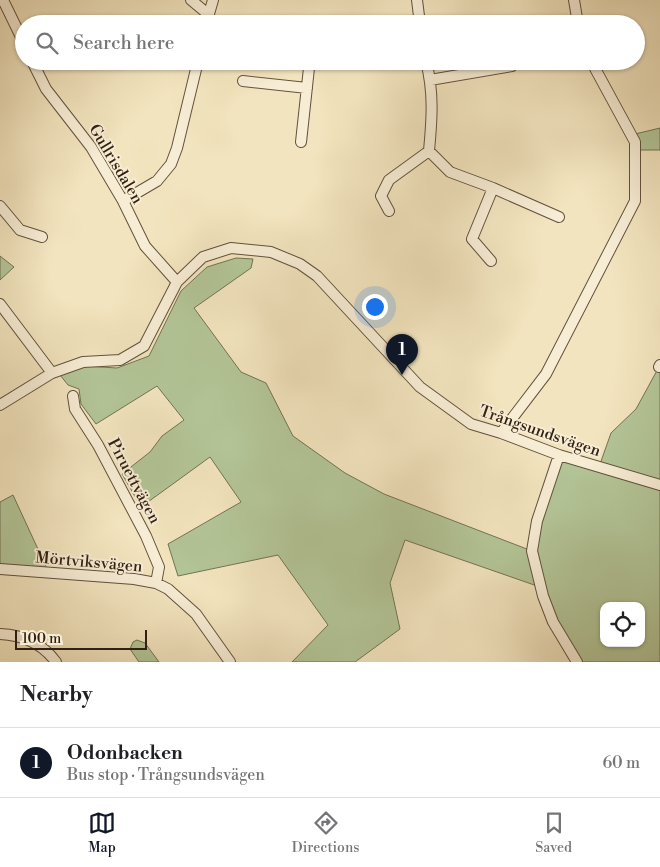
<!DOCTYPE html>
<meta charset="utf-8">
<style>
body{margin:0;font-family:"Libre Bodoni",serif;background:#f6f6f6;color:#202124}
.controls{position:absolute;right:15px;bottom:15px;display:grid;overflow:hidden;border-radius:10px;box-shadow:0 1px 4px #0004}
.controls button{width:45px;height:45px;display:grid;place-items:center;padding:0;border:0;border-bottom:1px solid #e0e0e0;background:#fff;color:#202124;font:25px sans-serif}
.scale{position:absolute;left:15px;bottom:12px;width:132px;box-sizing:border-box;padding-left:5px;border:2px solid #322112;border-top:0;font-size:14px;line-height:18px;white-space:nowrap;color:#322112;-webkit-text-stroke:4px #f7edd5;paint-order:stroke}
.you{position:absolute;left:374px;top:306px;width:18px;height:18px;margin:-12px;border:4px solid #fff;border-radius:50%;background:#1a73e8;box-shadow:0 0 0 8px #1a73e833}
.badge{display:grid;place-items:center;width:32px;height:32px;border-radius:50%;background:#111827;color:#fff;font-size:16px;font-weight:700}
.pin{position:absolute;translate:-50% -41px;filter:drop-shadow(0 1px 2px #0008)}
.pin::after{content:'';position:absolute;top:26px;width:18px;height:15px;background:inherit;clip-path:polygon(0 0,100% 0,50% 100%)}
.list{margin:0;padding:0;list-style:none}
h2{display:flex;justify-content:space-between;align-items:center;height:65px;margin:0;padding:0 20px;font-size:21px}
h2 small{font-size:16px;font-weight:400;color:#757577}
.list li{display:grid;grid-template-columns:32px 1fr auto;gap:15px;align-items:center;box-sizing:border-box;height:70px;padding:0 20px;border-top:1px solid #e0e0e0}
.list b{display:block;font-size:19px;white-space:nowrap}
.list p{margin:0;font-size:16px;white-space:nowrap;color:#757577}
.list em{font-size:16px;font-style:normal;color:#757577}
.icon{flex:none;width:28px;height:28px;fill:none;stroke:currentColor;stroke-width:2;stroke-linecap:round;stroke-linejoin:round}
.map{position:relative;flex:none;width:660px;height:662px;overflow:hidden}
.search{position:absolute;background:#fff;box-shadow:0 1px 4px #0004;left:15px;right:15px;top:15px;height:55px;display:flex;align-items:center;gap:12px;box-sizing:border-box;padding:0 18px;border-radius:28px;color:#757577;font-size:19px}
.sheet{height:135px;background:#fff}
nav{display:flex;justify-content:space-around;align-items:center;box-sizing:border-box;height:70px;border-top:1px solid #e0e0e0;background:#fff;font-size:14px;color:#757577}
nav a{display:grid;justify-items:center;gap:2px}
nav .on{color:#111827}
.map>svg:first-child{display:block}
.green{fill:#b3c597;stroke:#727354;fill-rule:evenodd}
.lines{fill:none;stroke-linecap:round;stroke-linejoin:round}
.minor-casing{stroke:#62523d;stroke-width:12}
.minor{stroke:#f7edd5;stroke-width:10}
.labels{text-anchor:middle;dominant-baseline:central;stroke-width:4;stroke-linejoin:round;paint-order:stroke}
.street-label{font-size:16px;fill:#322112;stroke:#f7edd5}
</style>
<div class="map">
<svg width="660" height="662" viewBox="0 0 660 662">
<rect width="100%" height="100%" fill="#f2e4be"/>
<filter id="stains"><feTurbulence type="fractalNoise" baseFrequency=".004" numOctaves="4"/><feColorMatrix values="0 0 0 0 .2 0 0 0 0 .09 0 0 0 0 .02 0 0 0 .5 -.17"/></filter>
<radialGradient id="worn" r=".72"><stop offset=".6" stop-color="#630" stop-opacity="0"/><stop offset="1" stop-color="#630" stop-opacity=".3"/></radialGradient>
<!-- green -->
<path class="green" d="M 660,128 L 660,150 L 635,150 L 631,135 Z
M 0,256 L 14,267 L 0,280 Z
M 236,258 L 253,259 L 251,268 L 194,308 L 241,372 L 266,383 L 293,436 L 345,473 L 384,494 L 532,551 L 559,455 L 599,467 L 611,433 L 636,409 L 660,365 L 660,662 L 576,662 L 540,587 L 405,540 L 390,583 L 400,629 L 355,662 L 292,662 L 328,625 L 278,555 L 178,576 L 168,544 L 241,502 L 210,457 L 141,507 L 122,474 L 150,452 L 162,436 L 184,420 L 157,386 L 96,424 L 81,404 L 79,389 L 68,385 L 60,375 L 84,366 L 117,368 L 149,356 L 181,291 L 207,267 ZM 604,606 L 641,606 L 641,643 L 604,643 Z
M 13,495 L 49,573 L 0,569 L 0,502 Z
M 137,640 L 145,643 L 159,662 L 139,662 L 130,649 L 133,642 Z"/>
<g class="lines">
<!-- minor casing -->
<g class="minor-casing">
<path id="minor" d="M 3,0 L 24,43
M 191,0 L 209,15
M 417,0 L 420,24
M 574,0 L 578,24
M 206,24 L 213,0
M 32,61 L 46,89 L 91,147 L 123,201 L 145,246 L 177,282
M 426,61 C 434,93 432,119 429,151
M 430,80 L 512,66
M 243,81 L 307,88
M 301,142 L 309,68 L 312,61
M 123,201 L 157,181 L 171,164 L 177,148 L 198,61
M 0,206 L 20,230 L 42,237
M 389,211 L 381,196 L 389,180 L 429,151 L 450,172 L 493,188 L 559,217
M 491,261 L 472,239 L 493,188
M 0,304 L 52,373
M 659,367 L 660,365
M 73,396 L 75,409 L 98,445 L 146,536 L 159,567 L 156,583
M 0,405 L 52,373 L 83,362 L 120,360 L 144,346 L 177,282 L 203,257 L 231,248 L 271,252 L 300,264 L 317,276 L 420,387 L 471,424 L 501,433 L 559,455 L 660,485
M 501,433 L 546,374 L 635,201 L 635,142 L 591,61
M 559,455 L 537,521 L 532,551 L 543,596 L 553,622 L 577,662
M 0,569 L 134,579 L 156,583 L 168,589 L 196,614 L 230,662
M 0,634 C 23,635 42,643 56,662"/>
</g>
<!-- minor -->
<use href="#minor" class="minor"/>
</g>
<g class="labels">
<!-- street labels -->
<g class="street-label">
<text transform="translate(116 164) rotate(59)">Gullrisdalen</text>
<text transform="translate(540 431) rotate(19)">Trångsundsvägen</text>
<text transform="translate(134 481) rotate(62)">Piruettvägen</text>
<text transform="translate(89 562) rotate(5)">Mörtviksvägen</text>
</g>
</g>
<rect width="100%" height="100%" filter="url(#stains)"/>
<rect width="100%" height="100%" fill="url(#worn)"/>
</svg>
<div class="controls">
<button><svg class="icon" aria-label="locate" viewBox="0 0 24 24"><circle cx="12" cy="12" r="6"/><path d="M12 2v4M12 18v4M2 12h4M18 12h4"/></svg></button>
</div>
<div class="scale">100 m</div>
<div class="you"></div>
<div class="pin badge" style="left:402px;top:375px">1</div>
<div class="search"><svg class="icon" aria-label="search" viewBox="0 0 24 24"><circle cx="10" cy="10" r="6"/><path d="M15 15l6 6"/></svg>Search here</div>
</div>
<section class="sheet">
<h2>Nearby<small></small></h2>
<ul class="list">
<li><span class="badge">1</span><div><b>Odonbacken</b><p>Bus stop · Trångsundsvägen</p></div><em>60 m</em></li>
</ul>
</section>
<nav>
<a class="on"><svg class="icon" aria-label="map" viewBox="0 0 24 24"><path d="M3 6l6-2 6 2 6-2v14l-6 2-6-2-6 2zM9 4v14M15 6v14"/></svg>Map</a>
<a><svg class="icon" aria-label="directions" viewBox="0 0 24 24"><path d="M12 3l9 9-9 9-9-9zM9 14v-3h6M13 9l2 2-2 2"/></svg>Directions</a>
<a><svg class="icon" aria-label="saved" viewBox="0 0 24 24"><path d="M7 4h10v16l-5-4-5 4z"/></svg>Saved</a>
</nav>
